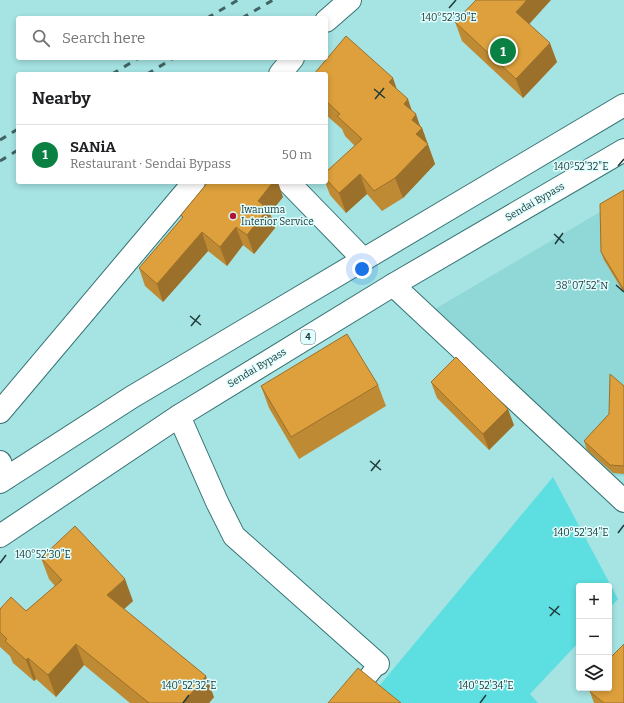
<!DOCTYPE html>
<meta charset="utf-8">
<style>
body{margin:0;font-family:Bitter,serif;background:#f2f2f2;color:#202124}
.controls{position:absolute;right:12px;bottom:12px;display:grid;overflow:hidden;border-radius:4px;box-shadow:0 2px 6px #0003}
.controls button{width:36px;height:36px;display:grid;place-items:center;padding:0;border:0;border-bottom:1px solid #e0e0e0;background:#fff;color:#202124;font:20px sans-serif}
.you{position:absolute;left:362px;top:269px;width:14px;height:14px;margin:-10px;border:3px solid #fff;border-radius:50%;background:#1a73e8;box-shadow:0 0 0 6px #1a73e833}
.badge{display:grid;place-items:center;width:26px;height:26px;border-radius:50%;background:#0b8043;color:#fff;font-size:13px;font-weight:700}
.pin{position:absolute;translate:-50% -50%;border:2px solid #fff;box-shadow:0 1px 4px #0006}
.list{margin:0;padding:0;list-style:none}
h2{display:flex;justify-content:space-between;align-items:center;height:52px;margin:0;padding:0 16px;font-size:17px}
h2 small{font-size:13px;font-weight:400;color:#757577}
.list li{display:grid;grid-template-columns:26px 1fr auto;gap:12px;align-items:center;box-sizing:border-box;height:60px;padding:0 16px;border-top:1px solid #e0e0e0}
.list b{display:block;font-size:15px;white-space:nowrap}
.list p{margin:0;font-size:13px;white-space:nowrap;color:#757577}
.list em{font-size:13px;font-style:normal;color:#757577}
.icon{flex:none;width:22px;height:22px;fill:none;stroke:currentColor;stroke-width:2;stroke-linecap:round;stroke-linejoin:round}
.map{position:relative;flex:none;width:624px;height:703px;overflow:hidden}
.search{position:absolute;background:#fff;box-shadow:0 2px 6px #0003;left:16px;top:16px;width:312px;height:44px;display:flex;align-items:center;gap:10px;box-sizing:border-box;padding:0 14px;border-radius:4px;color:#757577;font-size:15px}
.panel{position:absolute;background:#fff;box-shadow:0 2px 6px #0003;left:16px;top:72px;width:312px;height:112px;border-radius:4px}
.map>svg:first-child{display:block}
.built{fill:#90d7d7}
.green{fill:#5ddee0}
.lines{fill:none;stroke-linecap:round;stroke-linejoin:round}
.service-casing{stroke:#367273;stroke-width:20}
.minor-casing{stroke:#367273;stroke-width:24}
.trunk-casing{stroke:#367273;stroke-width:24}
.service{stroke:#fff;stroke-width:18}
.minor{stroke:#fff;stroke-width:22}
.trunk{stroke:#fff;stroke-width:22}
.rail{stroke:#416363;stroke-width:3;stroke-dasharray:7 7;stroke-linecap:butt}
.wall{fill:#be8a34}
.shaded-wall{fill:#9b702a}
.building{fill:#dda03c;stroke:#9b702a}
.ticks{fill:none;stroke:#213a3a;stroke-width:1.5}
.poi-dot{fill:#ac1739;stroke:#e0fefe;stroke-width:1.5}
.labels{text-anchor:middle;dominant-baseline:central;stroke-width:3;stroke-linejoin:round;paint-order:stroke}
.shield{fill:#e0fefe;stroke:#5a7575;stroke-width:1}
.shield-label{font-size:9px;font-weight:bold;fill:#213a3a}
.street-label{font-size:10px;fill:#213a3a;stroke:#e0fefe}
.poi-label{font-size:10px;fill:#213a3a;stroke:#e0fefe;text-anchor:start}
.ticks-label{font-size:10px;text-anchor:middle;fill:#213a3a;stroke:#e0fefe;stroke-width:3;stroke-linejoin:round;paint-order:stroke}
</style>
<div class="map">
<svg width="624" height="703" viewBox="0 0 624 703">
<rect width="100%" height="100%" fill="#a6e3e3"/>
<!-- built -->
<path class="built" d="M 624,198 L 624,476 L 606,475 L 435,309 Z"/>
<!-- green -->
<path class="green" d="M 553,477 L 618,599 L 609,609 L 609,586 L 579,586 L 579,642 L 530,694 L 538,703 L 388,703 L 375,691 Z"/>
<g class="lines">
<!-- service casing -->
<g class="service-casing">
<path id="service" d="M 347,703 L 378,664"/>
</g>
<!-- minor casing -->
<g class="minor-casing">
<path id="minor" d="M 326,21 L 350,0
M 280,74 L 293,58
M 288,182 L 364,260
M 393,285 L 624,501
M 0,412 L 194,182
M 179,416 L 217,502 L 234,536 L 378,664
M 0,462 L 6,478"/>
</g>
<!-- trunk casing -->
<g class="trunk-casing">
<path id="trunk" d="M 0,482 L 132,397 L 624,105
M 0,536 L 179,416 L 393,285 L 624,150"/>
</g>
<!-- service -->
<use href="#service" class="service"/>
<!-- minor -->
<use href="#minor" class="minor"/>
<!-- trunk -->
<use href="#trunk" class="trunk"/>
<!-- rail -->
<path class="rail" d="M 207,18 L 238,0
M 242,18 L 273,0
M 112,74 L 139,58
M 147,74 L 174,58
M 0,140 L 18,129
M 0,161 L 18,150"/>
</g>
<!-- wall -->
<path class="wall" d="M 455,22 L 529,24 L 557,62 L 523,98 L 462,41 Z
M 326,74 L 397,89 L 412,111 L 421,127 L 422,128 L 435,164 L 403,198 L 382,211 L 367,194 L 346,213 L 330,195 L 325,182 L 326,182 L 326,172 L 355,146 L 345,136 L 342,129 L 326,115 Z
M 624,190 L 624,293 L 604,260 L 601,252 Z
M 283,197 L 270,213 L 275,228 L 254,254 L 243,245 L 227,266 L 208,251 L 163,302 L 145,286 L 139,268 L 182,218 L 181,215 Z
M 431,382 L 514,425 L 489,450 L 437,398 Z
M 378,385 L 386,406 L 299,459 L 269,408 L 261,386 Z
M 624,386 L 624,474 L 613,473 L 587,450 L 584,441 L 609,414 Z
M 41,558 L 133,601 L 124,609 L 214,697 L 209,703 L 130,703 L 84,665 L 56,697 L 36,679 L 34,681 L 13,663 L 10,656 L 0,647 L 0,609 L 26,611 L 55,586 L 49,579 Z
M 590,692 L 624,703 L 594,703 Z"/>
<!-- shaded-wall -->
<path class="shaded-wall" d="M 527,0 L 551,0 L 523,31 L 516,12 Z
M 550,43 L 557,62 L 523,98 L 516,79 Z
M 393,78 L 400,98 L 389,82 Z
M 408,99 L 414,117 L 416,114 L 421,129 L 422,128 L 435,164 L 403,198 L 395,178 L 416,134 L 404,104 Z
M 360,174 L 367,194 L 346,213 L 339,193 Z
M 273,182 L 278,182 L 283,197 L 270,213 L 275,228 L 254,254 L 247,235 L 258,201 Z
M 236,227 L 243,245 L 227,266 L 220,247 Z
M 202,232 L 208,251 L 163,302 L 157,284 Z
M 508,409 L 514,425 L 489,450 L 483,434 Z
M 125,579 L 133,601 L 115,617 L 107,595 Z
M 76,644 L 84,665 L 56,697 L 48,675 Z
M 28,658 L 36,679 L 34,681 L 26,660 Z
M 206,676 L 214,697 L 209,703 L 183,703 Z"/>
<!-- building -->
<path class="building" d="M 476,0 L 527,0 L 516,12 L 550,43 L 516,79 L 455,22 Z
M 346,36 L 393,78 L 389,82 L 408,99 L 404,104 L 416,114 L 412,120 L 422,128 L 416,134 L 428,144 L 395,178 L 374,191 L 360,174 L 339,193 L 326,179 L 326,172 L 362,139 L 337,116 L 340,114 L 326,101 L 326,74 L 314,74 Z
M 208,182 L 273,182 L 258,201 L 268,209 L 247,235 L 236,227 L 220,247 L 202,232 L 157,284 L 139,268 L 183,217 L 181,215 Z
M 624,190 L 624,290 L 601,252 L 600,204 Z
M 347,334 L 378,385 L 291,437 L 261,386 Z
M 456,357 L 508,409 L 483,434 L 431,382 Z
M 610,374 L 624,386 L 624,466 L 610,465 L 584,441 L 609,414 Z
M 75,526 L 125,579 L 107,595 L 206,676 L 183,703 L 149,703 L 76,644 L 48,675 L 28,658 L 26,660 L 5,641 L 7,639 L 0,632 L 0,609 L 11,597 L 26,611 L 62,580 L 41,558 Z
M 624,644 L 624,703 L 604,703 L 590,692 L 593,688 L 609,688 L 609,659 Z
M 358,668 L 401,703 L 328,703 Z"/>
<!-- ticks -->
<path class="ticks" d="M 449,8 L 456,0M 374,89 L 385,98M 375,99 L 384,88M 618,166 L 624,159M 554,234 L 564,243M 555,244 L 563,233M 616,285 L 624,292M 190,316 L 201,325M 191,326 L 200,315M 370,461 L 381,470M 371,471 L 380,460M 618,533 L 624,525M 0,563 L 6,555M 549,607 L 560,615M 550,616 L 559,606M 183,703 L 189,695M 480,703 L 486,695"/>
<!-- markers -->
<circle class="poi-dot" cx="233" cy="216" r="4"/>
<g class="labels">
<!-- shield labels -->
<rect class="shield" x="301" y="330" width="14" height="14" rx="3"/>
<g class="shield-label">
<text x="308" y="337">4</text>
</g>
<!-- street labels -->
<g class="street-label">
<text transform="translate(535 202) rotate(-30)">Sendai Bypass</text>
<text transform="translate(257 368) rotate(-31)">Sendai Bypass</text>
</g>
<!-- poi labels -->
<g class="poi-label">
<text x="241" y="210">Iwanuma<tspan x="241" dy="12">Interior Service</tspan></text>
</g>
</g>
<g class="ticks-label">
<text x="449" y="21">140°52'30"E</text>
<text x="581" y="170">140°52'32"E</text>
<text x="582" y="289">38°07'52"N</text>
<text x="581" y="536">140°52'34"E</text>
<text x="43" y="558">140°52'30"E</text>
<text x="189" y="689">140°52'32"E</text>
<text x="486" y="689">140°52'34"E</text>
</g>
</svg>
<div class="controls">
<button>+</button>
<button>−</button>
<button><svg class="icon" aria-label="layers" viewBox="0 0 24 24"><path d="M12 4l9 5-9 5-9-5zM3 14l9 5 9-5"/></svg></button>
</div>
<div class="you"></div>
<div class="pin badge" style="left:503px;top:51px">1</div>
<div class="search"><svg class="icon" aria-label="search" viewBox="0 0 24 24"><circle cx="10" cy="10" r="6"/><path d="M15 15l6 6"/></svg>Search here</div>
<section class="panel">
<h2>Nearby<small></small></h2>
<ul class="list">
<li><span class="badge">1</span><div><b>SANiA</b><p>Restaurant · Sendai Bypass</p></div><em>50 m</em></li>
</ul>
</section>
</div>
